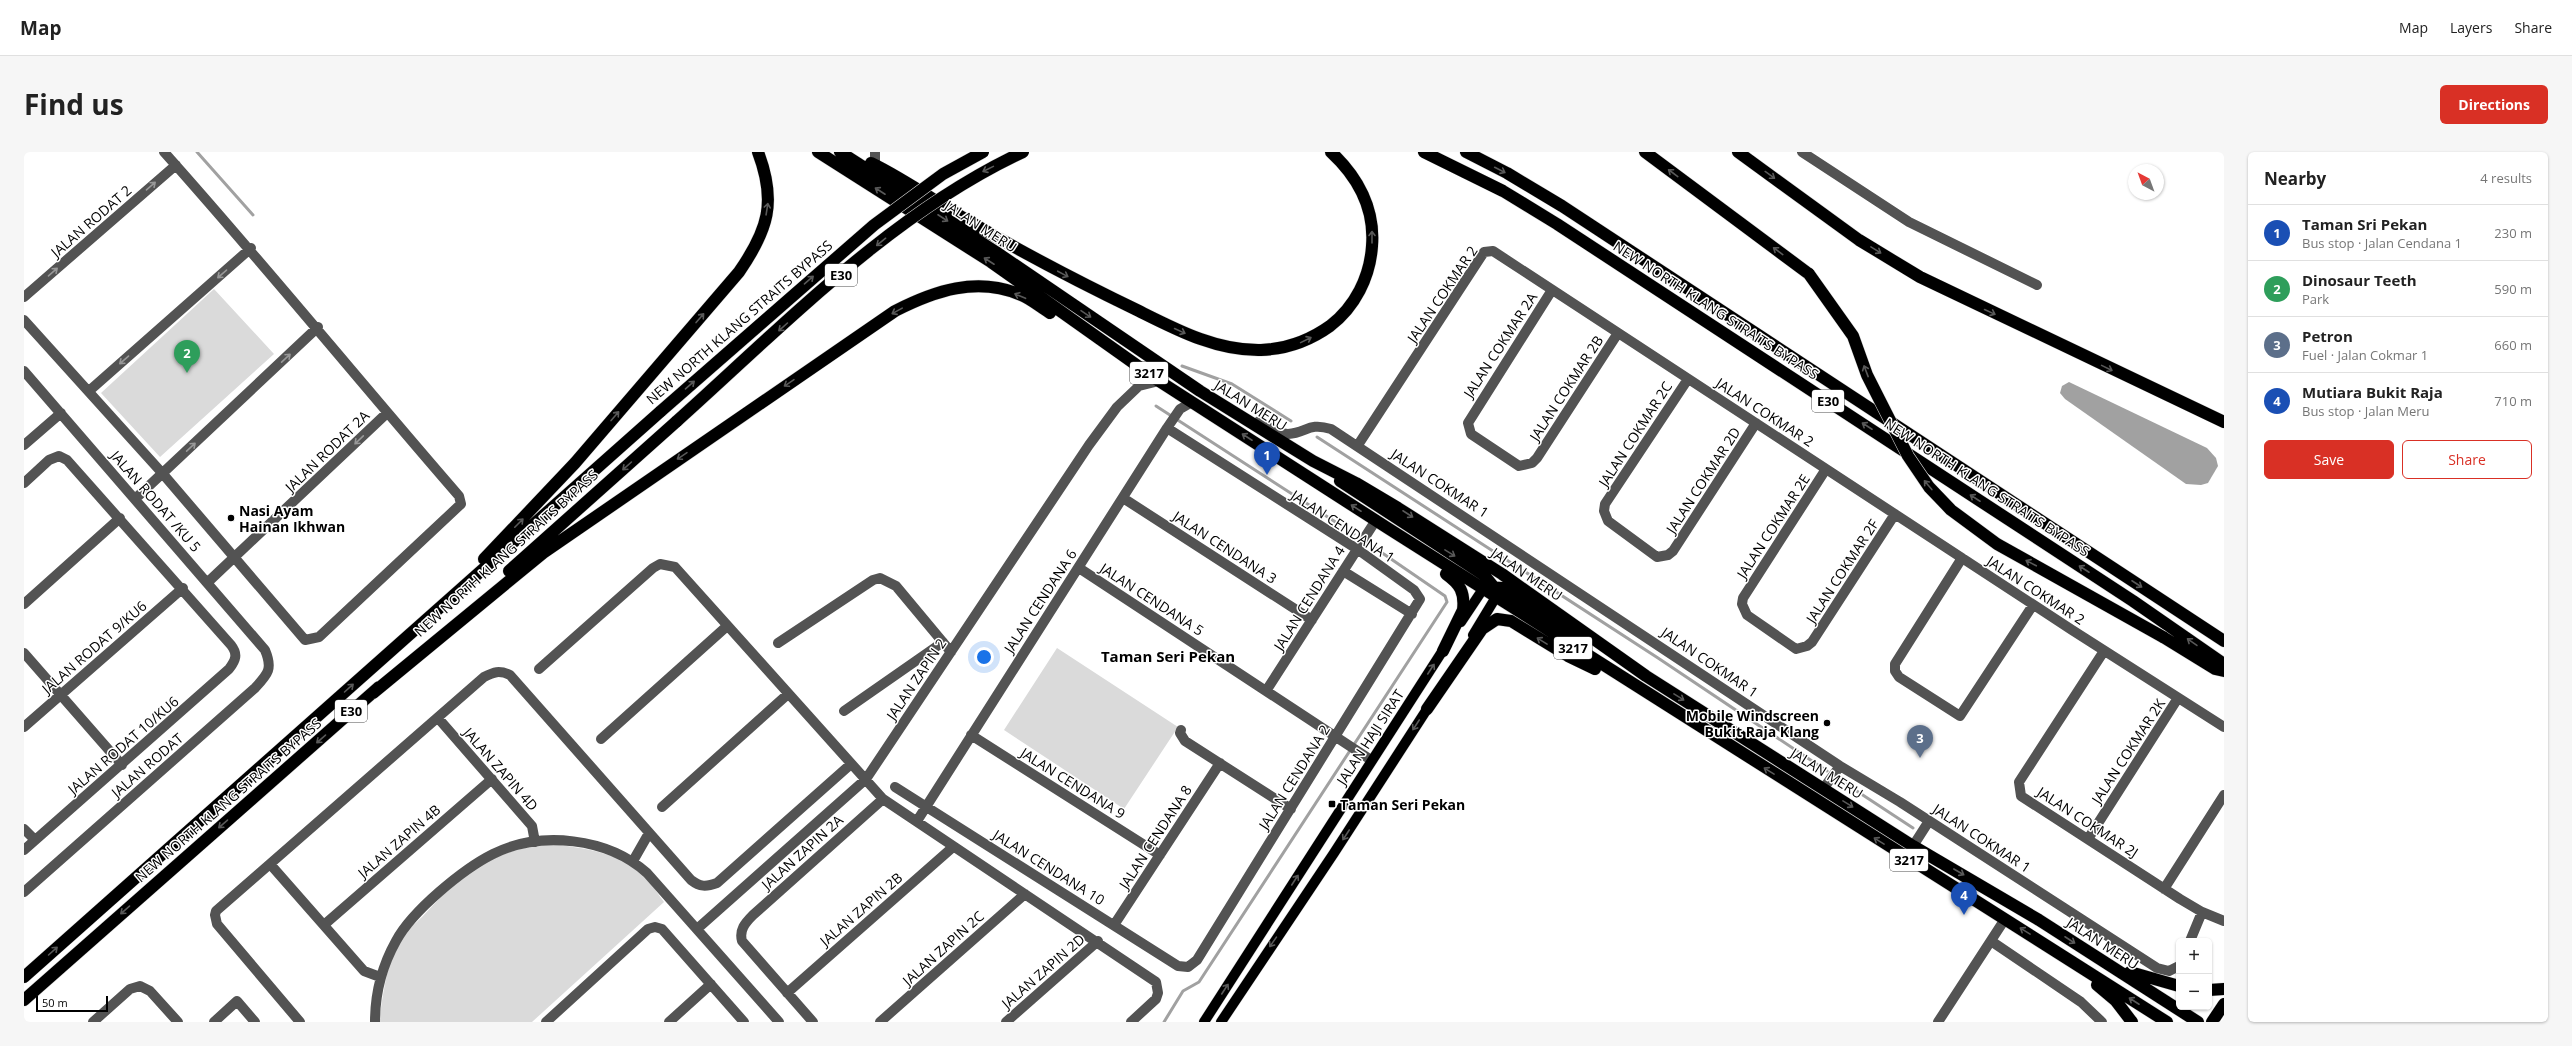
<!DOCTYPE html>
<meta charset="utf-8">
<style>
body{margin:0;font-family:"Open Sans",sans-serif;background:#f6f6f6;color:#222}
.controls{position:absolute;right:12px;bottom:12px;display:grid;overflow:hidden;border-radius:6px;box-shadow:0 1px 3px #0004}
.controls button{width:36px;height:36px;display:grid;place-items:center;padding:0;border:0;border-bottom:1px solid #e0e0e0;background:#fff;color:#222;font:20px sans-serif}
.compass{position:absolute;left:2104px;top:12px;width:36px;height:36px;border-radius:50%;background:#fff;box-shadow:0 1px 3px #0004;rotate:319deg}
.scale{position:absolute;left:12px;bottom:10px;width:72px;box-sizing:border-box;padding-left:4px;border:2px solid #000;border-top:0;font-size:11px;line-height:14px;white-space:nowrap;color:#000;-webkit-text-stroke:3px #fff;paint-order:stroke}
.you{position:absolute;left:960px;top:505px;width:14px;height:14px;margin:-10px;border:3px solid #fff;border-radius:50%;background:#1a73e8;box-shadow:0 0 0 6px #1a73e833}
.badge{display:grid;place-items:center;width:26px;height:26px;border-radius:50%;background:#d93025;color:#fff;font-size:13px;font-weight:700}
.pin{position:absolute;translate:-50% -33px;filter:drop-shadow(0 1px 2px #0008)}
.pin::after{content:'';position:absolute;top:21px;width:14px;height:12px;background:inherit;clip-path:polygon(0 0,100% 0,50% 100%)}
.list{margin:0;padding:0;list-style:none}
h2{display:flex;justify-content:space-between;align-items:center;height:52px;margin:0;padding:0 16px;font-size:17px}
h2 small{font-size:13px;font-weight:400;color:#767676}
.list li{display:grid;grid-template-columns:26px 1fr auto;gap:12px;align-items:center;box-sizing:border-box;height:56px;padding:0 16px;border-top:1px solid #e0e0e0}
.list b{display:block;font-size:15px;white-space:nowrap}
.list p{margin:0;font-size:13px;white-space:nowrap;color:#767676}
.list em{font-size:13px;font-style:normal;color:#767676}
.actions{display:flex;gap:8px;padding:12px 16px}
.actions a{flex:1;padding:9px 0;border:1px solid #d93025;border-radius:6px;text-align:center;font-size:14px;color:#d93025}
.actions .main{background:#d93025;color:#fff}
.map{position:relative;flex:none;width:2200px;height:870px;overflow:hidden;border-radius:6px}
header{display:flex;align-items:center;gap:24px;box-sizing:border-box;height:56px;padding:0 20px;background:#fff;border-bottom:1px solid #e0e0e0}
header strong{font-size:19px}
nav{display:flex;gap:22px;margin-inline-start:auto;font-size:14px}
.intro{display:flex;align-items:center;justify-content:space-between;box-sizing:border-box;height:96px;padding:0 24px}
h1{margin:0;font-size:28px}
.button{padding:10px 18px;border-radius:6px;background:#d93025;color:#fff;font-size:14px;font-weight:700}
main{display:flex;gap:24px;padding:0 24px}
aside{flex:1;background:#fff;border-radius:6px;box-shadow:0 1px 3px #0004}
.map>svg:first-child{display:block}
.green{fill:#dadada}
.water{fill:#a1a1a1}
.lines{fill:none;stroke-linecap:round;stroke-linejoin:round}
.stream{stroke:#a1a1a1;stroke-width:3}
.major-casing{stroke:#dbdbdb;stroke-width:11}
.highway-casing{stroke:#dbdbdb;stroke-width:13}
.minor{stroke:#535353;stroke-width:10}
.major{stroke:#000;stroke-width:10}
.highway{stroke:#000;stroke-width:12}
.highway-bridge-casing{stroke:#dbdbdb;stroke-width:13;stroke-linecap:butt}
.highway-bridge{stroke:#000;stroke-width:12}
.oneway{stroke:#595959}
.oneway2{stroke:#989898}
.poi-dot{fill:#000;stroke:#fff;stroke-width:1.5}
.labels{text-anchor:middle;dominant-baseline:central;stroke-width:3;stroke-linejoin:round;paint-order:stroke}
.shield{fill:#fff;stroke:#4c4c4c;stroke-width:1}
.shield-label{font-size:13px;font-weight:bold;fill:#000}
.street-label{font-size:14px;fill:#000;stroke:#fff}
.poi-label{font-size:14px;font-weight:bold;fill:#000;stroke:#fff;text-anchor:start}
.neighbourhood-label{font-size:15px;font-weight:bold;fill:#000;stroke:#fff}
</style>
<header>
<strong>Map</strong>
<nav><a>Map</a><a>Layers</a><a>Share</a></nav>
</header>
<div class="intro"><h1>Find us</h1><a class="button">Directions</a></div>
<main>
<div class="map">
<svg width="2200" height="870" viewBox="0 0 2200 870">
<rect width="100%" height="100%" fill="#fff"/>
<!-- green -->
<path class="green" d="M 190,137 L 250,202 L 136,305 L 77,241 Z
M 1033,496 L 1154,575 L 1100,657 L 980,578 Z
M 528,692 C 559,696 599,701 622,725 C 628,733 634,742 640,750 L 508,870 L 355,870 C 359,842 362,816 374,791 C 379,781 391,772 399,764 C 437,722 469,697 528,692 Z"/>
<!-- water -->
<path class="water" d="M 2045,230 L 2183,296 L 2192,306 L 2194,314 L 2184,331 L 2177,333 L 2162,332 L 2041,247 L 2036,241 L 2038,234 Z"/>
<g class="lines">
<!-- stream -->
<path class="stream" d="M 173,0 L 229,63
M 1158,214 L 1208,232 L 1267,269
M 1132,254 L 1330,382
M 1293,285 L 1634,506 L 1803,619
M 1822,632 L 1889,676
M 1140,870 L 1159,839 L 1175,830 L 1423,450 L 1421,444 L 1351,396"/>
<!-- major casing -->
<g class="major-casing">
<path id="major" d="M 1437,470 L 1459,437
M 1449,483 L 1472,445
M 1180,870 L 1423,492
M 1197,870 L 1310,701 L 1407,551"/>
</g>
<!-- highway casing -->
<g class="highway-casing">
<path id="highway" d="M 794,0 L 967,110 L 1135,229 L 1362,375 L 2143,870
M 816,0 L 972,100 L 1176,239 L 1289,309 L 1332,331 L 1374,356 L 1478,422 L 1622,524 L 1889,694 L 2015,768 L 2174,870
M 1400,0 L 1479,39 L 1533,72 L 2109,449 L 2200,512
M 1442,0 L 1483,21 L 1538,54 L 2200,489
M 1621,0 L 1785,122
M 1714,0 L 1835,88 L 1896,125 L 2200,270
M 847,11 C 882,28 915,52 948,71 C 1003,103 1059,132 1115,159 C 1153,178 1193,199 1237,198 C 1263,197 1285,189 1306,174 C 1331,155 1346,125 1348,94 C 1351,57 1334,25 1307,0
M 1316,329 L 1460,423 L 1469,434 L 1472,445
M 460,407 L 551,311 L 715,120 C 744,78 753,50 734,0
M 485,419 L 653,269
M 1463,435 L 1478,436 L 1557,486
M 2139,485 L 2191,517 L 2200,519
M 1419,499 L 1439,458 C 1441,440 1436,432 1422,422
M 349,541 L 519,401 L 871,159 C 910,139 953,124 997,143 C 1007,147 1016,155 1026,161
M 1403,557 L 1458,477 L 1473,467 L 1487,469 L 1544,504 L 1571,517
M 2106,820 L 2155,834
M 0,825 L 637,259
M 2073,833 L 2092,849 L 2108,870
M 2185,838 L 2200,837
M 0,848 L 355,535
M 2188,870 L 2200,852"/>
</g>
<!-- minor -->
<path class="minor" d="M 851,0 L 851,13
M 1778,0 L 1885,70 L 2013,133
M 1528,138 L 1444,271 L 1447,282 L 1495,314 L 1508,311 L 1513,306 L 1594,181
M 0,145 L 152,13
M 0,168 L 139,322 L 281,488 L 295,485 L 437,352 L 435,344 C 336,230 241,113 140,0
M 0,219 L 241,498 C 249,517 244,522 231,536 L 0,740
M 1664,227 L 1581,352 L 1580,359 L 1584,369 L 1633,405 L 1644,403 L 1649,399 L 1732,271
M 65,239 L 227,96
M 1235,269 C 1243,274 1254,282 1264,282 C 1283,281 1284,270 1307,277 L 1816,614 L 1876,650 L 2133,816 L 2145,819 L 2155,814
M 0,293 L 37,261
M 1334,293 L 1460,100 L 1469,99 L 2048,478 L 2200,575
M 1802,317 L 1719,446 L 1718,452 L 1723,463 L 1772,497 L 1783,494 L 1788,490 L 1871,362
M 0,331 L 25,308 L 35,304 L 43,308 L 207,493 C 214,502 212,508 205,517 L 0,698
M 1099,346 L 1288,468
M 111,347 L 294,175
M 1938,406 L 1871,512 L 1871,519 L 1875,525 L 1936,564 L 2009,453
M 1055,416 L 1347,608
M 1319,419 L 1388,462
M 184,430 L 363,261
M 0,452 L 96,366
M 754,491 L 849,428 L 856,426 L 872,434 L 927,500
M 2080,499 L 1995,630 L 1997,644 L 2156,747 L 2178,760 L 2200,769
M 0,501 L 98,613
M 515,517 L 629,416 L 636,412 L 651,415 L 859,647 L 1132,830 L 1134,841 L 1132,847 L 1107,870
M 1242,539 L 1352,368
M 820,559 L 919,490
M 414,566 L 508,674 L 511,690
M 0,575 L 159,436
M 1157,578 L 1156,581 L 1161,589 L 1267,657
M 947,583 L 1136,703
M 577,587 L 702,475
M 871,635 L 1154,814 L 1164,815 L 1173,808 L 1396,447 L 1390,438 L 1333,397 L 1143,276
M 1799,637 L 1816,614
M 638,655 L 764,542
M 893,669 L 1143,276 L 1156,257 L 1168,250
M 0,677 L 11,688
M 2064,687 L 2154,546
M 1889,694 L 1905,669
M 609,709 L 625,681
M 246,712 L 340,819 L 356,825
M 2140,737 L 2200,643
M 301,772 L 468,627
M 1090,773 L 1196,611
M 673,777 L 842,627 L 1065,293 L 1093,255 L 1115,234 L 1135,229
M 1967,789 L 2057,850 L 2078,870
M 2166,789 L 2178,760
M 763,841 L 929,695
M 69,870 L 106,837 L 116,834 L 126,839 L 154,870
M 190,870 L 213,849 L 231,870
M 276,870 L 193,772 L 191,763 L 192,759 L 460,525 C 470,520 475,518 486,523 L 667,728 C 676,735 682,735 693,731 L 827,612
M 351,870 C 351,841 358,814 372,789 C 388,759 439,717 469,702 C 517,678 584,686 623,721 L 755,870
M 522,870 L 624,777 L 631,775 L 638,777 L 720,870
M 645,870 L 687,832
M 789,870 L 718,789 C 715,778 721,771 729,763 L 859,647
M 856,870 L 1001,742
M 982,870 L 1074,789
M 1914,870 L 1981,767"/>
<!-- major -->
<use href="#major" class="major"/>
<!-- highway -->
<use href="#highway" class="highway"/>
<!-- highway-bridge casing -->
<g class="highway-bridge-casing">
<path id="highway-bridge" d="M 1785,122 L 1829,184 L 1843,223 L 1884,304 L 1905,335 L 1927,358 L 1973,392 L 2139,485
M 637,259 L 850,73 L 919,22 L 959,0
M 653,269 C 760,173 868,61 999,0"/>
</g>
<!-- highway-bridge -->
<use href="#highway-bridge" class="highway-bridge"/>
</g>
<!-- one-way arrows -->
<defs><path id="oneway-shaft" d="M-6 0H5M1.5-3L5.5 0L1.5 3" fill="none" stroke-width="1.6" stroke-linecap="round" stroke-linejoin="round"/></defs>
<g class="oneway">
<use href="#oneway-shaft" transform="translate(964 17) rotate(154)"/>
<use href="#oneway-shaft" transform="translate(1476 18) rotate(27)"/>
<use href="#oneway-shaft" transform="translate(1649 21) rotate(-143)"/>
<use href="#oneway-shaft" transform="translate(1746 23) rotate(36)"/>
<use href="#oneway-shaft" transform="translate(856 39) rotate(-147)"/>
<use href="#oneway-shaft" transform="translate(743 57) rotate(-81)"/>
<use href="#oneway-shaft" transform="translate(919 66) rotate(33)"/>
<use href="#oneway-shaft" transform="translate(1348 85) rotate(-90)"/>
<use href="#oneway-shaft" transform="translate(857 90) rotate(141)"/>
<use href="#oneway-shaft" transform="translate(1852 98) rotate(32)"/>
<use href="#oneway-shaft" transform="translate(1754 99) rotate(-143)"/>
<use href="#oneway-shaft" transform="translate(965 109) rotate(-147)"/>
<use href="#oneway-shaft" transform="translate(1039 122) rotate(28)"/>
<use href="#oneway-shaft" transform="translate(785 128) rotate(-41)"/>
<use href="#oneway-shaft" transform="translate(996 144) rotate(-157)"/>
<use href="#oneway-shaft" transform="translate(873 159) rotate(151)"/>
<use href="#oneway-shaft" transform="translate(1966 160) rotate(25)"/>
<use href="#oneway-shaft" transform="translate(1062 162) rotate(34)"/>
<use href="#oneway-shaft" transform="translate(676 166) rotate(-49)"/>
<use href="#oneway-shaft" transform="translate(759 175) rotate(138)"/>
<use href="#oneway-shaft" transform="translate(1156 179) rotate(25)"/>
<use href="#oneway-shaft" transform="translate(1282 188) rotate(-26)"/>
<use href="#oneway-shaft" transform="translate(2083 216) rotate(26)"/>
<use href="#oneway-shaft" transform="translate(1842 219) rotate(-111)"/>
<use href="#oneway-shaft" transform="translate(765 231) rotate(146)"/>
<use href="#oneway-shaft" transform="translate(666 233) rotate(-41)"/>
<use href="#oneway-shaft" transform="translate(591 264) rotate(-49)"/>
<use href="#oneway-shaft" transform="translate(1843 274) rotate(-147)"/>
<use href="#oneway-shaft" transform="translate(1223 285) rotate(-147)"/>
<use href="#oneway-shaft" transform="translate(658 304) rotate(146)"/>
<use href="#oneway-shaft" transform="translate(603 314) rotate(138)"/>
<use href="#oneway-shaft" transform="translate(1904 333) rotate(-130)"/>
<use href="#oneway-shaft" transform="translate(1951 346) rotate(-147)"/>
<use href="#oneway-shaft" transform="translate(1332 356) rotate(-147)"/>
<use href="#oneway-shaft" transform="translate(1384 362) rotate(33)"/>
<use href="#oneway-shaft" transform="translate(495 371) rotate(-45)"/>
<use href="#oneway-shaft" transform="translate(1426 401) rotate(32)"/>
<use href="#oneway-shaft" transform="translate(2007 411) rotate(-152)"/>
<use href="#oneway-shaft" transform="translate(2060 417) rotate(-147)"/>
<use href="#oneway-shaft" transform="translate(2113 432) rotate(33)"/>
<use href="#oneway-shaft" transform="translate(1518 489) rotate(-148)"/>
<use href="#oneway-shaft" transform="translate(2168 490) rotate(-145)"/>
<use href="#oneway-shaft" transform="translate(1407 517) rotate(-57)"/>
<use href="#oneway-shaft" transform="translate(325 536) rotate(-42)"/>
<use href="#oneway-shaft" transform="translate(1655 545) rotate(32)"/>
<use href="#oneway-shaft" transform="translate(1392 573) rotate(123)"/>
<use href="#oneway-shaft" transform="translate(297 587) rotate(139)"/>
<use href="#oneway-shaft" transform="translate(1745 619) rotate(-148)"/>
<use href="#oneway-shaft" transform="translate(1824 652) rotate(32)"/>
<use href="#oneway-shaft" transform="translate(199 672) rotate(139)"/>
<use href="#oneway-shaft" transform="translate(1322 683) rotate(123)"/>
<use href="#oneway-shaft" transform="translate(1855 689) rotate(-148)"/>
<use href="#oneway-shaft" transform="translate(1935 720) rotate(30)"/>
<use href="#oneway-shaft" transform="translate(1271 728) rotate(-57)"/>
<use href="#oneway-shaft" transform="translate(101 758) rotate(139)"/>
<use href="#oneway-shaft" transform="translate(2001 779) rotate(-148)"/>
<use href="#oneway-shaft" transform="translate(2046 788) rotate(33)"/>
<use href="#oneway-shaft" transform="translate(1249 790) rotate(125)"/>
<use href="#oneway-shaft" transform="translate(29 799) rotate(-42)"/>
<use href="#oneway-shaft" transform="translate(1201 837) rotate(-57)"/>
<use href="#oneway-shaft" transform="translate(2110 849) rotate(-147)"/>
</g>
<g class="oneway2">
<use href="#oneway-shaft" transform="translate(127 34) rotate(-41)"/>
<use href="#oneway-shaft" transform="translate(29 120) rotate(-41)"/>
<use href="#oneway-shaft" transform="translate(198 122) rotate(139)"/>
<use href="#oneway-shaft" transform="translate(262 206) rotate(-43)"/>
<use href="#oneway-shaft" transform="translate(100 208) rotate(139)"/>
<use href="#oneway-shaft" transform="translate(335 288) rotate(136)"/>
<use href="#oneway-shaft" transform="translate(167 295) rotate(-43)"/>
</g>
<!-- markers -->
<g class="poi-dot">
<circle cx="207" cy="366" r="4"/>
<circle cx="1803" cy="571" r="4"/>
<rect x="1304" y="648" width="8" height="8" rx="2"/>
</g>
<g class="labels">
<!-- shield labels -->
<g class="shield">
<rect x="801" y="112" width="32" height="22" rx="3"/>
<rect x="1106" y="210" width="38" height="22" rx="3"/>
<rect x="1788" y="238" width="32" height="22" rx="3"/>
<rect x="1530" y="485" width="38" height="22" rx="3"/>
<rect x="311" y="548" width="32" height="22" rx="3"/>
<rect x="1866" y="697" width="38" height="22" rx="3"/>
</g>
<g class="shield-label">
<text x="817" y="123">E30</text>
<text x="1125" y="221">3217</text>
<text x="1804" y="249">E30</text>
<text x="1549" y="496">3217</text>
<text x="327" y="559">E30</text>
<text x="1885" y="708">3217</text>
</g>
<!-- street labels -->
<g class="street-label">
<text transform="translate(67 69) rotate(-41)">JALAN RODAT 2</text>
<text transform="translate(957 74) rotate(33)">JALAN MERU</text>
<text transform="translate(1418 142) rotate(-56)">JALAN COKMAR 2</text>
<text transform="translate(1692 158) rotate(33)">NEW NORTH KLANG STRAITS BYPASS</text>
<text transform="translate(715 170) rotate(-41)">NEW NORTH KLANG STRAITS BYPASS</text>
<text transform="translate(1476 193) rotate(-57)">JALAN COKMAR 2A</text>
<text transform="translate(1542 236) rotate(-57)">JALAN COKMAR 2B</text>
<text transform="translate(1227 253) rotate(32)">JALAN MERU</text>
<text transform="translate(1741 260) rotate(33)">JALAN COKMAR 2</text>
<text transform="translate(1611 282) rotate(-57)">JALAN COKMAR 2C</text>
<text transform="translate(303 299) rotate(-44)">JALAN RODAT 2A</text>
<text transform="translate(1679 328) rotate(-57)">JALAN COKMAR 2D</text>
<text transform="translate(1416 331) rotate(33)">JALAN COKMAR 1</text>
<text transform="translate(1963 335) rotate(33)">NEW NORTH KLANG STRAITS BYPASS</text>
<text transform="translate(132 349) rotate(49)">JALAN RODAT /KU 5</text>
<text transform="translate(1319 374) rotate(33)">JALAN CENDANA 1</text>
<text transform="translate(1749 374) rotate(-57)">JALAN COKMAR 2E</text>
<text transform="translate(1201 395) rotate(33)">JALAN CENDANA 3</text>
<text transform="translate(482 401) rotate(-42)">NEW NORTH KLANG STRAITS BYPASS</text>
<text transform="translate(1818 419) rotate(-57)">JALAN COKMAR 2F</text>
<text transform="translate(1503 422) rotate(34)">JALAN MERU</text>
<text transform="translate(2012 438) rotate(33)">JALAN COKMAR 2</text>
<text transform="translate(1285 446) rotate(-58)">JALAN CENDANA 4</text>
<text transform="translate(1128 447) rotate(33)">JALAN CENDANA 5</text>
<text transform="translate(1016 449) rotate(-57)">JALAN CENDANA 6</text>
<text transform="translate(70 495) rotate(-41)">JALAN RODAT 9/KU6</text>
<text transform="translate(1686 510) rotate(34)">JALAN COKMAR 1</text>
<text transform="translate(892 527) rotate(-56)">JALAN ZAPIN 2</text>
<text transform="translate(1346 585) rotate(-57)">JALAN HAJI SIRAT</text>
<text transform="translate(99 593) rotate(-41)">JALAN RODAT 10/KU6</text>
<text transform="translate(2104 599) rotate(-57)">JALAN COKMAR 2K</text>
<text transform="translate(123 613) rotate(-41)">JALAN RODAT</text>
<text transform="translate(477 617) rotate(49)">JALAN ZAPIN 4D</text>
<text transform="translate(1803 621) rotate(32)">JALAN MERU</text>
<text transform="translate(1270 625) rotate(-58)">JALAN CENDANA 2</text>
<text transform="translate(1049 631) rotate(32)">JALAN CENDANA 9</text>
<text transform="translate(204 648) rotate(-41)">NEW NORTH KLANG STRAITS BYPASS</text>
<text transform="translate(2064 670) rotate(33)">JALAN COKMAR 2J</text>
<text transform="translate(1131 685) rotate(-57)">JALAN CENDANA 8</text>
<text transform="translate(1958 686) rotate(33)">JALAN COKMAR 1</text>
<text transform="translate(375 689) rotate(-41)">JALAN ZAPIN 4B</text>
<text transform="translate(778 700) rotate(-42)">JALAN ZAPIN 2A</text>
<text transform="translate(1025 715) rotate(32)">JALAN CENDANA 10</text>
<text transform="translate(837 757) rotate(-41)">JALAN ZAPIN 2B</text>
<text transform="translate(2079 791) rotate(33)">JALAN MERU</text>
<text transform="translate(919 796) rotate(-42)">JALAN ZAPIN 2C</text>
<text transform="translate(1019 819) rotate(-41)">JALAN ZAPIN 2D</text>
</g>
<!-- poi labels -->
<g class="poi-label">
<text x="215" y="358">Nasi Ayam<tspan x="215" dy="16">Hainan Ikhwan</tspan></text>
<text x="1795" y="563" text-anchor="end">Mobile Windscreen<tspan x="1795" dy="16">Bukit Raja Klang</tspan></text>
<text x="1316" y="652">Taman Seri Pekan</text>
</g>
<!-- neighbourhood labels -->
<g class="neighbourhood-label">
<text x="1144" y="504">Taman Seri Pekan</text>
</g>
</g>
</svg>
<div class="controls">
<button>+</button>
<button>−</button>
</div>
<svg class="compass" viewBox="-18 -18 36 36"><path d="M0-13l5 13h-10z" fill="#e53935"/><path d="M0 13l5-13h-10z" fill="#767676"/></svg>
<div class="scale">50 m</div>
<div class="you"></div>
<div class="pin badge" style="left:1243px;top:323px;background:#1a4fb4">1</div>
<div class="pin badge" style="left:163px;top:221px;background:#2e9e5b">2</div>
<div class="pin badge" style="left:1896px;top:606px;background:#5c6f8a">3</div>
<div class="pin badge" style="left:1940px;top:763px;background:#1a4fb4">4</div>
</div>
<aside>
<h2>Nearby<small>4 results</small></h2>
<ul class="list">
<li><span class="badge" style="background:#1a4fb4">1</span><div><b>Taman Sri Pekan</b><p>Bus stop · Jalan Cendana 1</p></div><em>230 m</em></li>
<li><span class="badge" style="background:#2e9e5b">2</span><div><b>Dinosaur Teeth</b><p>Park</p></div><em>590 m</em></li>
<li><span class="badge" style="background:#5c6f8a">3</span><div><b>Petron</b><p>Fuel · Jalan Cokmar 1</p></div><em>660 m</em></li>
<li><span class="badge" style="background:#1a4fb4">4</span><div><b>Mutiara Bukit Raja</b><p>Bus stop · Jalan Meru</p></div><em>710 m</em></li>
</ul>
<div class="actions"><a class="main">Save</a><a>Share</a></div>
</aside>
</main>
